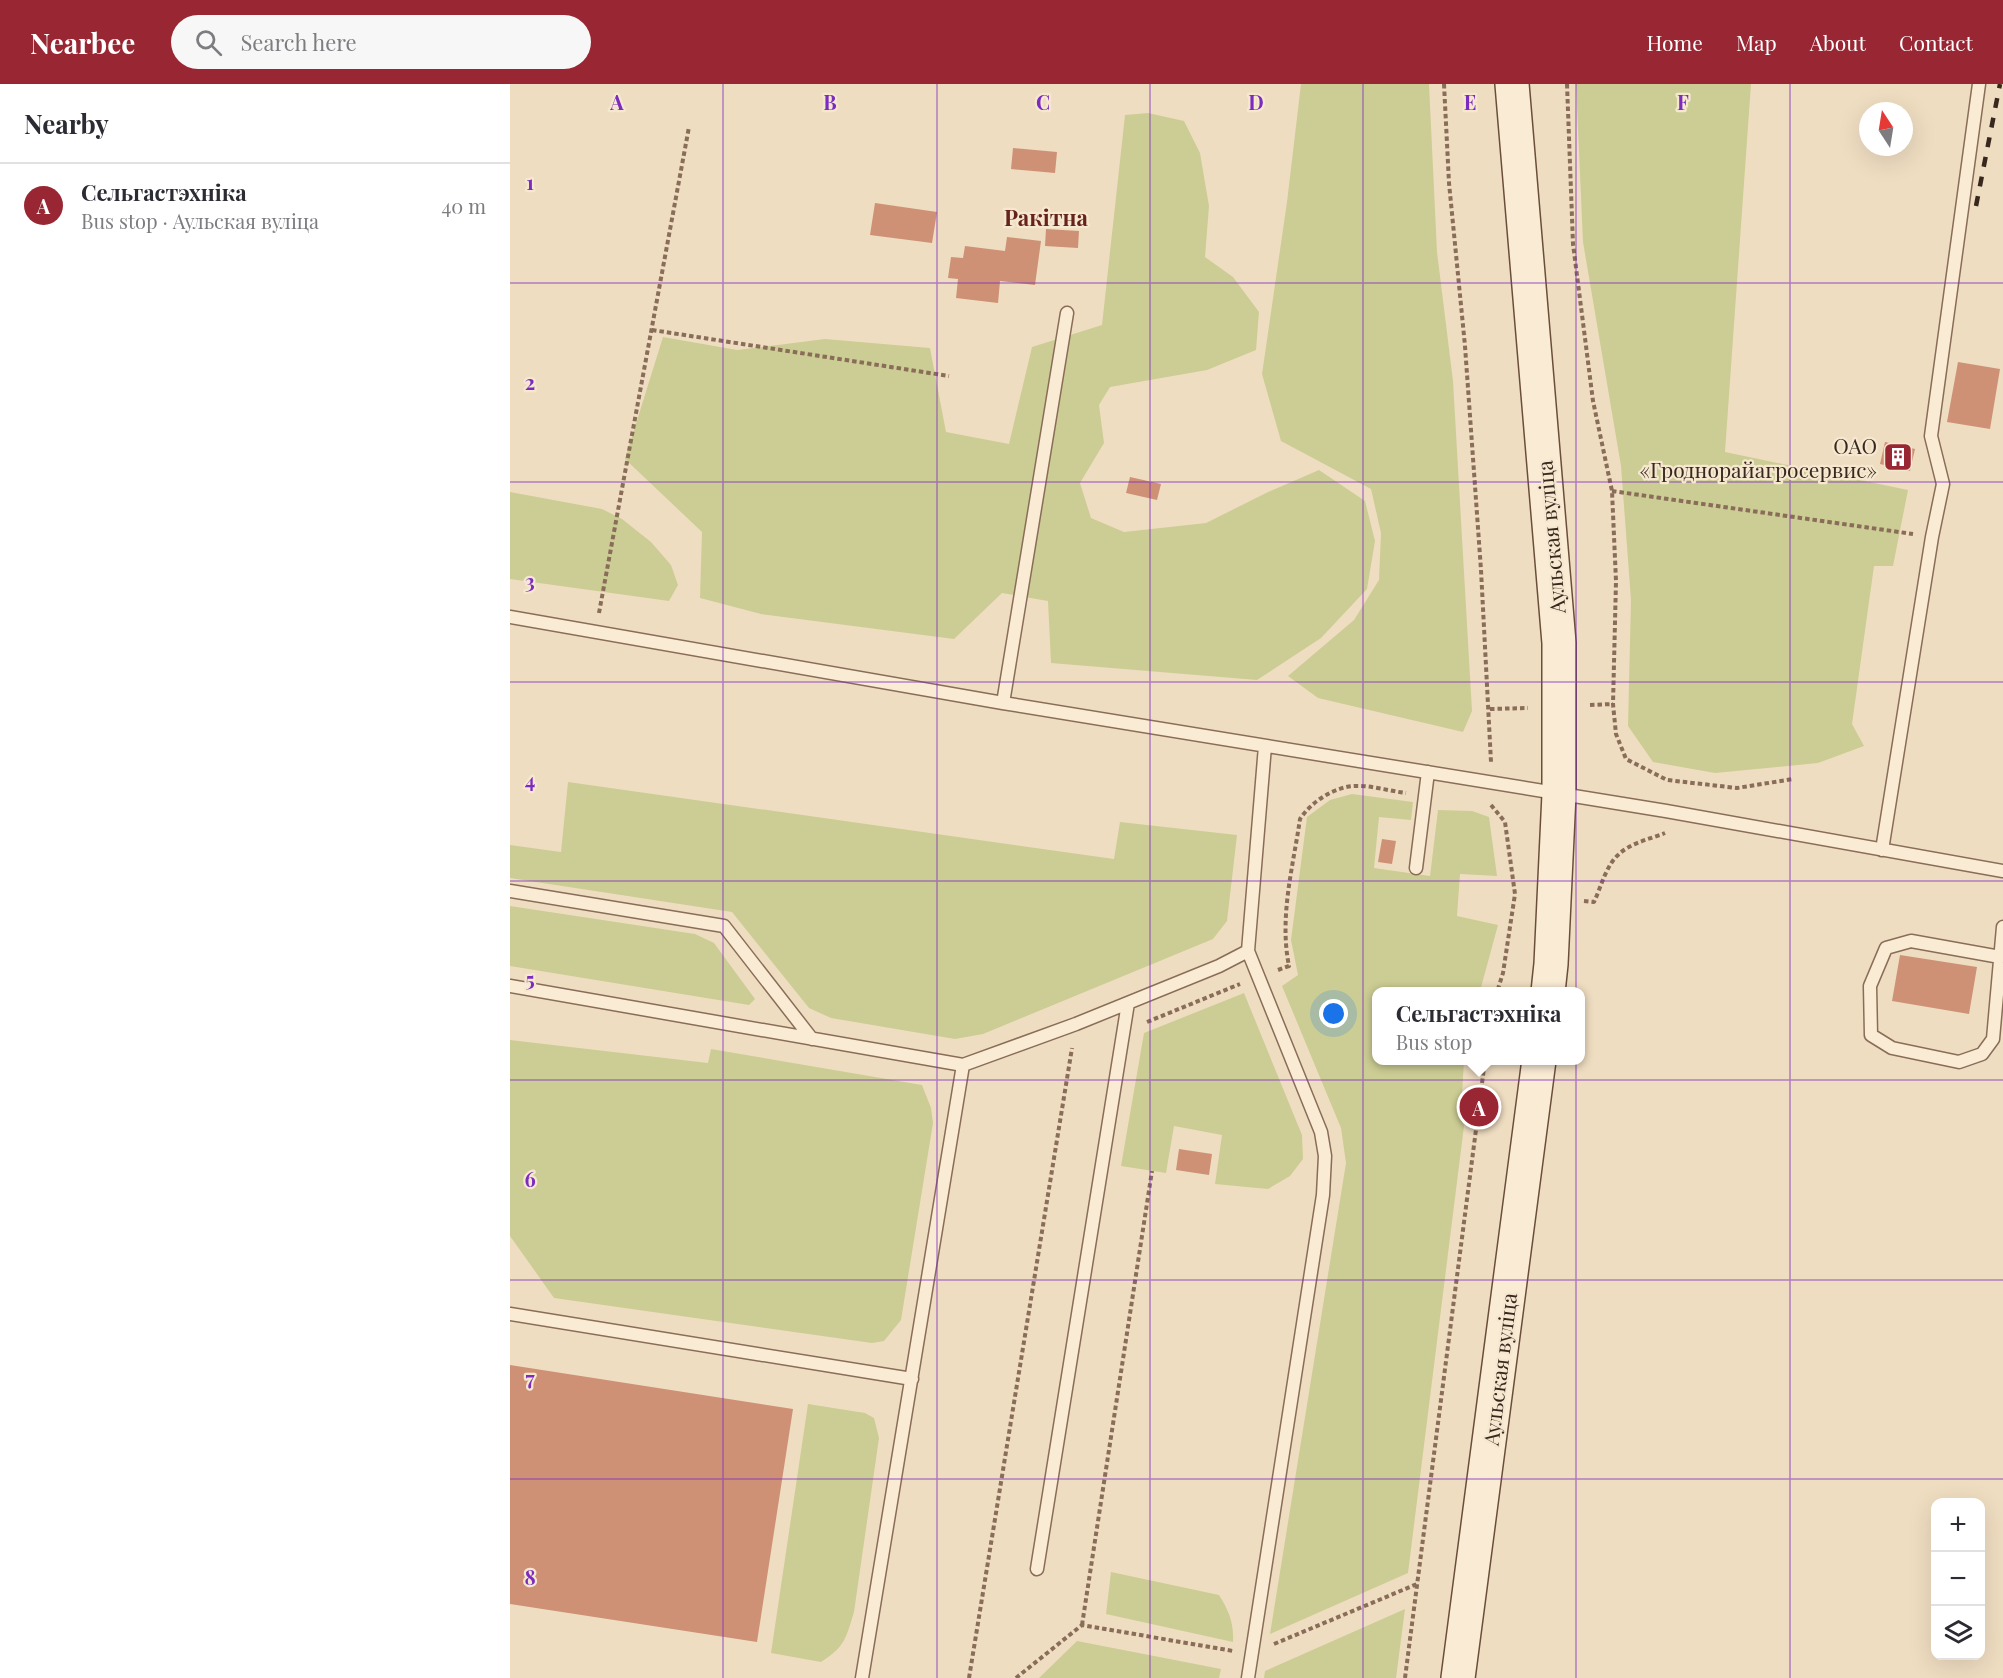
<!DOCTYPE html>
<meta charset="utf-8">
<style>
body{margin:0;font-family:"Playfair Display",serif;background:#f7f7f7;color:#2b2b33}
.controls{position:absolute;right:18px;bottom:18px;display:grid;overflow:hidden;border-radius:12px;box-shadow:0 6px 24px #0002}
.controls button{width:54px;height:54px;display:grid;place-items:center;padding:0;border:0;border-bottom:2px solid #e1e1e2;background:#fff;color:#2b2b33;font:30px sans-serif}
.compass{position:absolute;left:1349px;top:18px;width:54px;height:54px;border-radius:50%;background:#fff;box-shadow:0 6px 24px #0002;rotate:348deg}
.you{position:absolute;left:824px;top:930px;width:21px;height:21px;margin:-15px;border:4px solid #fff;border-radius:50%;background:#1a73e8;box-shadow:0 0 0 9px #1a73e833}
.badge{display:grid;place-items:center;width:39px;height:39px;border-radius:50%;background:#992633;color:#fff;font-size:20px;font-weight:700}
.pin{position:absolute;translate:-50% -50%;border:3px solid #fff;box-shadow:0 2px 6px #0006}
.popup{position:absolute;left:862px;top:903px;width:213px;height:78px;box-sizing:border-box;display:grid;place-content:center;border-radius:12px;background:#fff;filter:drop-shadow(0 2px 4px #0005);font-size:20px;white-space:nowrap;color:#7c7c81}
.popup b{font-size:22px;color:#2b2b33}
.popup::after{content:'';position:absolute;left:50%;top:100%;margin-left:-12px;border:12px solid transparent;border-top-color:#fff}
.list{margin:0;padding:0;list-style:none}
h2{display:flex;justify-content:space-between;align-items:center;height:78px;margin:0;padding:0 24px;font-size:26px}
h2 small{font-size:20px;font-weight:400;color:#7c7c81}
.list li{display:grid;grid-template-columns:39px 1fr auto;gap:18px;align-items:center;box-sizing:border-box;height:84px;padding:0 24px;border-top:2px solid #e1e1e2}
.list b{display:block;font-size:22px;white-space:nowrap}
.list p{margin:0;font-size:20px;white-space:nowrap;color:#7c7c81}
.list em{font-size:20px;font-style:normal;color:#7c7c81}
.icon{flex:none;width:33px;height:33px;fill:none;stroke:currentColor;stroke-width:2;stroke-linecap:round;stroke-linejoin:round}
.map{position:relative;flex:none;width:1493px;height:1594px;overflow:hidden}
header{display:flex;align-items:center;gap:36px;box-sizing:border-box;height:84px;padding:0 30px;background:#992633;color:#fff}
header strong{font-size:28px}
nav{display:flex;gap:33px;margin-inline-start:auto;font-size:21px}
.search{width:420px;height:54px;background:#f7f7f7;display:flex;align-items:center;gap:15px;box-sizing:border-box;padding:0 21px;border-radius:33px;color:#7c7c81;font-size:22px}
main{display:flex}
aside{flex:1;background:#fff}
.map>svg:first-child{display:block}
.green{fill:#cccd94}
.building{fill:#ce9175}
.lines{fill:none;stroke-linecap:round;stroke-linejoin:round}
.lane-casing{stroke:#896d58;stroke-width:15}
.secondary-casing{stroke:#6a4e3b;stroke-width:36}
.path{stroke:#896d58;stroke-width:4;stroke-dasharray:4.5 3;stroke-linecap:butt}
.lane{stroke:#faebd4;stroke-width:12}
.secondary{stroke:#faebd4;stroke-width:33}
.rail{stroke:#38271d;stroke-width:4.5;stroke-dasharray:10 10;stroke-linecap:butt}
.grid{fill:none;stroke:#7b2cbf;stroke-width:1.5;stroke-opacity:0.55}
.labels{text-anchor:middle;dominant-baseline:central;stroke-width:4.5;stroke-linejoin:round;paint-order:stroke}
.poi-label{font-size:21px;fill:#38271d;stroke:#f6e8d0;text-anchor:end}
.street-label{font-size:21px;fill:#38271d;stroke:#f6e8d0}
.neighbourhood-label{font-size:22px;font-weight:bold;fill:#66231b;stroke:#f6e8d0}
.grid-label{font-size:20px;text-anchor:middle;font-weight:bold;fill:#7b2cbf;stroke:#f6e8d0;stroke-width:4.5;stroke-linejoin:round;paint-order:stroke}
</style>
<header>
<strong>Nearbee</strong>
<div class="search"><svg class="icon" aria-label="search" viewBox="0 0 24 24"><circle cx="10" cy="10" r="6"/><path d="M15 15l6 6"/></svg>Search here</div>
<nav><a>Home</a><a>Map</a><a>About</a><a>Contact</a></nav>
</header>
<main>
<aside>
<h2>Nearby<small></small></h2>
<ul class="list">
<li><span class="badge">A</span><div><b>Сельгастэхніка</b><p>Bus stop · Аульская вуліца</p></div><em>40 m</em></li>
</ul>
</aside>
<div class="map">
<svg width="1493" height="1594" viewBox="0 0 1493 1594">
<rect width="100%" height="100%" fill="#efddc1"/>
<!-- green -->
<path class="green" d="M 791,0 L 919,0 L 927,168 L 943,297 L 962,627 L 953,648 L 808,614 L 778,592 L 844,536 L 869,496 L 871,449 L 861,405 L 771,357 L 752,290 L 777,118 Z
M 1066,0 L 1241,0 L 1215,368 L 1398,406 L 1383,482 L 1364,482 L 1342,640 L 1354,662 L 1308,679 L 1205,689 L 1143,678 L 1118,642 L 1121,516 L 1111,382 L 1073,158 Z
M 638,29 L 674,37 L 690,69 L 699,122 L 695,173 L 723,193 L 749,228 L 746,266 L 697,286 L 600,303 L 589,321 L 594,359 L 570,399 L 581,434 L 614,448 L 696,439 L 758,408 L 809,386 L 855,417 L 865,457 L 857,505 L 811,554 L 747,596 L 541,579 L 538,517 L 492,509 L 444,555 L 251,530 L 190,514 L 192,448 L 115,375 L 153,253 L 227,266 L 315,255 L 420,264 L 436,348 L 499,360 L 522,263 L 592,241 L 615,31 Z
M 0,408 L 92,425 L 112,435 L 141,458 L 161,481 L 168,501 L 159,517 L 0,495 Z
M 58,698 L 604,775 L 610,738 L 727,751 L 717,837 L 703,855 L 473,950 L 445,955 L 321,934 L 299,924 L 222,828 L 0,794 L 0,761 L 51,768 Z
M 842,710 L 903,718 L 901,736 L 869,733 L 864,784 L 920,792 L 928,726 L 962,727 L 979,733 L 987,792 L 950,790 L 947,832 L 988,841 L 970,907 L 867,908 L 867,976 L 954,977 L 951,1027 L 954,1042 L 898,1489 L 760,1550 L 836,1079 L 831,1044 L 772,902 L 788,891 L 781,856 L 797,733 L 820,716 Z
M 0,822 L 185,850 L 204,859 L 245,915 L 239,921 L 0,882 Z
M 734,909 L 792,1051 L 793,1075 L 780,1092 L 758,1105 L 705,1100 L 712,1051 L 664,1042 L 656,1089 L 611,1082 L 634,949 Z
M 0,956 L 198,979 L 201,965 L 412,1001 L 421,1024 L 423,1039 L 391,1236 L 374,1257 L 362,1259 L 44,1214 L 0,1152 Z
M 298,1320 L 355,1329 L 364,1334 L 369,1354 L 344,1528 C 336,1554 335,1563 311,1578 L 261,1569 Z
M 601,1488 L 709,1511 C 719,1527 724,1539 723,1558 L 596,1530 Z
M 895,1525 L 886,1594 L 754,1594 L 755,1587 Z
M 567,1557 L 711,1585 L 709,1594 L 529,1594 Z"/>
<!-- building -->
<path class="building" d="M 503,64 L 547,68 L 545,89 L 501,85 Z
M 365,119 L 427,128 L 422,159 L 360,151 Z
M 536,145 L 569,147 L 568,164 L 535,162 Z
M 497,153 L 531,157 L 525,201 L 490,197 L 488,219 L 446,214 L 448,195 L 438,194 L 441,173 L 453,174 L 455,162 L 495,167 Z
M 1448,278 L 1490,285 L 1480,345 L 1437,338 Z
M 1375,358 L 1405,365 L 1400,387 L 1370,380 Z
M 620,393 L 651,400 L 647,416 L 616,409 Z
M 872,755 L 886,757 L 882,780 L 868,778 Z
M 1390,871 L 1467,883 L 1459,930 L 1382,917 Z
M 669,1065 L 702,1070 L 699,1091 L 666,1086 Z
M 0,1281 L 283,1325 L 247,1558 L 0,1520 Z"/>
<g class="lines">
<!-- lane casing -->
<g class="lane-casing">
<path id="lane" d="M 0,533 L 493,619 L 1156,727 L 1493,787
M 493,619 L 557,229
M 1372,766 L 1422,453 L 1433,400 L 1421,352 L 1469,0
M 906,784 L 918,688
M 0,807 L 214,842 L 302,955
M 738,867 L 811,1048 L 815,1072 L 813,1111 L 738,1594
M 1490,873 L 1401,857 L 1376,864 L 1360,902 L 1361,951 L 1382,964 L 1449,978 L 1472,970 L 1483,955 L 1493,843
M 0,902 L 453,981
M 0,1230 L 402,1295
M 527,1485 L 618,919
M 352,1594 L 453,981 L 566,940 L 709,882 L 738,867 L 755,662"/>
</g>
<!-- secondary casing -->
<g class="secondary-casing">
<path id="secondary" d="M 1002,0 L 1049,559 L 1049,710 L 1041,880 L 1038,908
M 948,1594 L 1029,976"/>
</g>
<!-- path -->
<path class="path" d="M 934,0 L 939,99 L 955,262 L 971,486 L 981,678
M 1057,0 L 1063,160 L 1083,317 L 1102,407 L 1106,497 L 1103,620 L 1106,650 L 1116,675 L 1157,696 L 1227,704 L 1283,695
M 142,246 L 439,292
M 1102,407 L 1403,450
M 89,529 L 179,43
M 1080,621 L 1103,620
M 980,625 L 1018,624
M 981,721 L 995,738 L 1005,810 L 993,889 L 987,908
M 1074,817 L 1084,818 C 1091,803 1096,782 1108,771 C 1120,759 1140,755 1155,749
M 768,886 L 779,882 C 769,833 783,783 790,735 C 801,718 824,703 844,702 C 861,701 879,707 896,709
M 637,938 L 730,900
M 572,1541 L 642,1087
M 764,1560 L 907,1500
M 459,1594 L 562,964
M 506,1594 L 572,1541 L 723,1567
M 895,1594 L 975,976"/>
<!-- lane -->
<use href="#lane" class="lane"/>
<!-- secondary -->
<use href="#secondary" class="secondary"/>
<!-- rail -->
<path class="rail" d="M 1466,122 L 1490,0"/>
</g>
<!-- grid -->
<path class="grid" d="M 213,0 L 213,1594M 427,0 L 427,1594M 640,0 L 640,1594M 853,0 L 853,1594M 1066,0 L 1066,1594M 1280,0 L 1280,1594M 0,199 L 1493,199M 0,398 L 1493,398M 0,598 L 1493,598M 0,797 L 1493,797M 0,996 L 1493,996M 0,1196 L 1493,1196M 0,1395 L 1493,1395"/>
<!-- icons -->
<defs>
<g id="building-square" transform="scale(1.5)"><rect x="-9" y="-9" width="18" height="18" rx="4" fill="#992633" stroke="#f6e8d0"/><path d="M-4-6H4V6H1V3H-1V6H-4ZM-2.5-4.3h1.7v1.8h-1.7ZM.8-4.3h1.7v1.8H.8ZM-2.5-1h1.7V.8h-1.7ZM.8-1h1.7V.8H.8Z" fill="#fff"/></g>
</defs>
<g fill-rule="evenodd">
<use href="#building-square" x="1388" y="373"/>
</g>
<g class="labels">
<!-- poi labels -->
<g class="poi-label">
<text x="1367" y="361">ОАО<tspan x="1367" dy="24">«Гроднорайагросервис»</tspan></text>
</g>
<!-- street labels -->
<g class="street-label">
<text transform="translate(1040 453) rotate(-95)">Аульская вуліца</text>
<text transform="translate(989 1285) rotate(-83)">Аульская вуліца</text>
</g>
<!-- neighbourhood labels -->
<g class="neighbourhood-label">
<text x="536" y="133">Ракітна</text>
</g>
</g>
<g class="grid-label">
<text x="107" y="26">A</text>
<text x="320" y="26">B</text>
<text x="533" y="26">C</text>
<text x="746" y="26">D</text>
<text x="960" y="26">E</text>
<text x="1173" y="26">F</text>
<text x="20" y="106">1</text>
<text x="20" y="306">2</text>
<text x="20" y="505">3</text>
<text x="20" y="704">4</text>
<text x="20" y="903">5</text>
<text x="20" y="1103">6</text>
<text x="20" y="1302">7</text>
<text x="20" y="1501">8</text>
</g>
</svg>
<div class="controls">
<button>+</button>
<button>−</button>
<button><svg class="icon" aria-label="layers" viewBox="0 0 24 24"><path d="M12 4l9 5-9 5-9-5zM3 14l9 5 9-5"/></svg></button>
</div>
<svg class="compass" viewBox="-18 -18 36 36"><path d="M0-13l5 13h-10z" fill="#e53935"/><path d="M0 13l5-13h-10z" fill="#7c7c81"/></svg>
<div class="you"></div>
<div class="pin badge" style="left:969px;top:1023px">A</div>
<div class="popup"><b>Сельгастэхніка</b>Bus stop</div>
</div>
</main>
